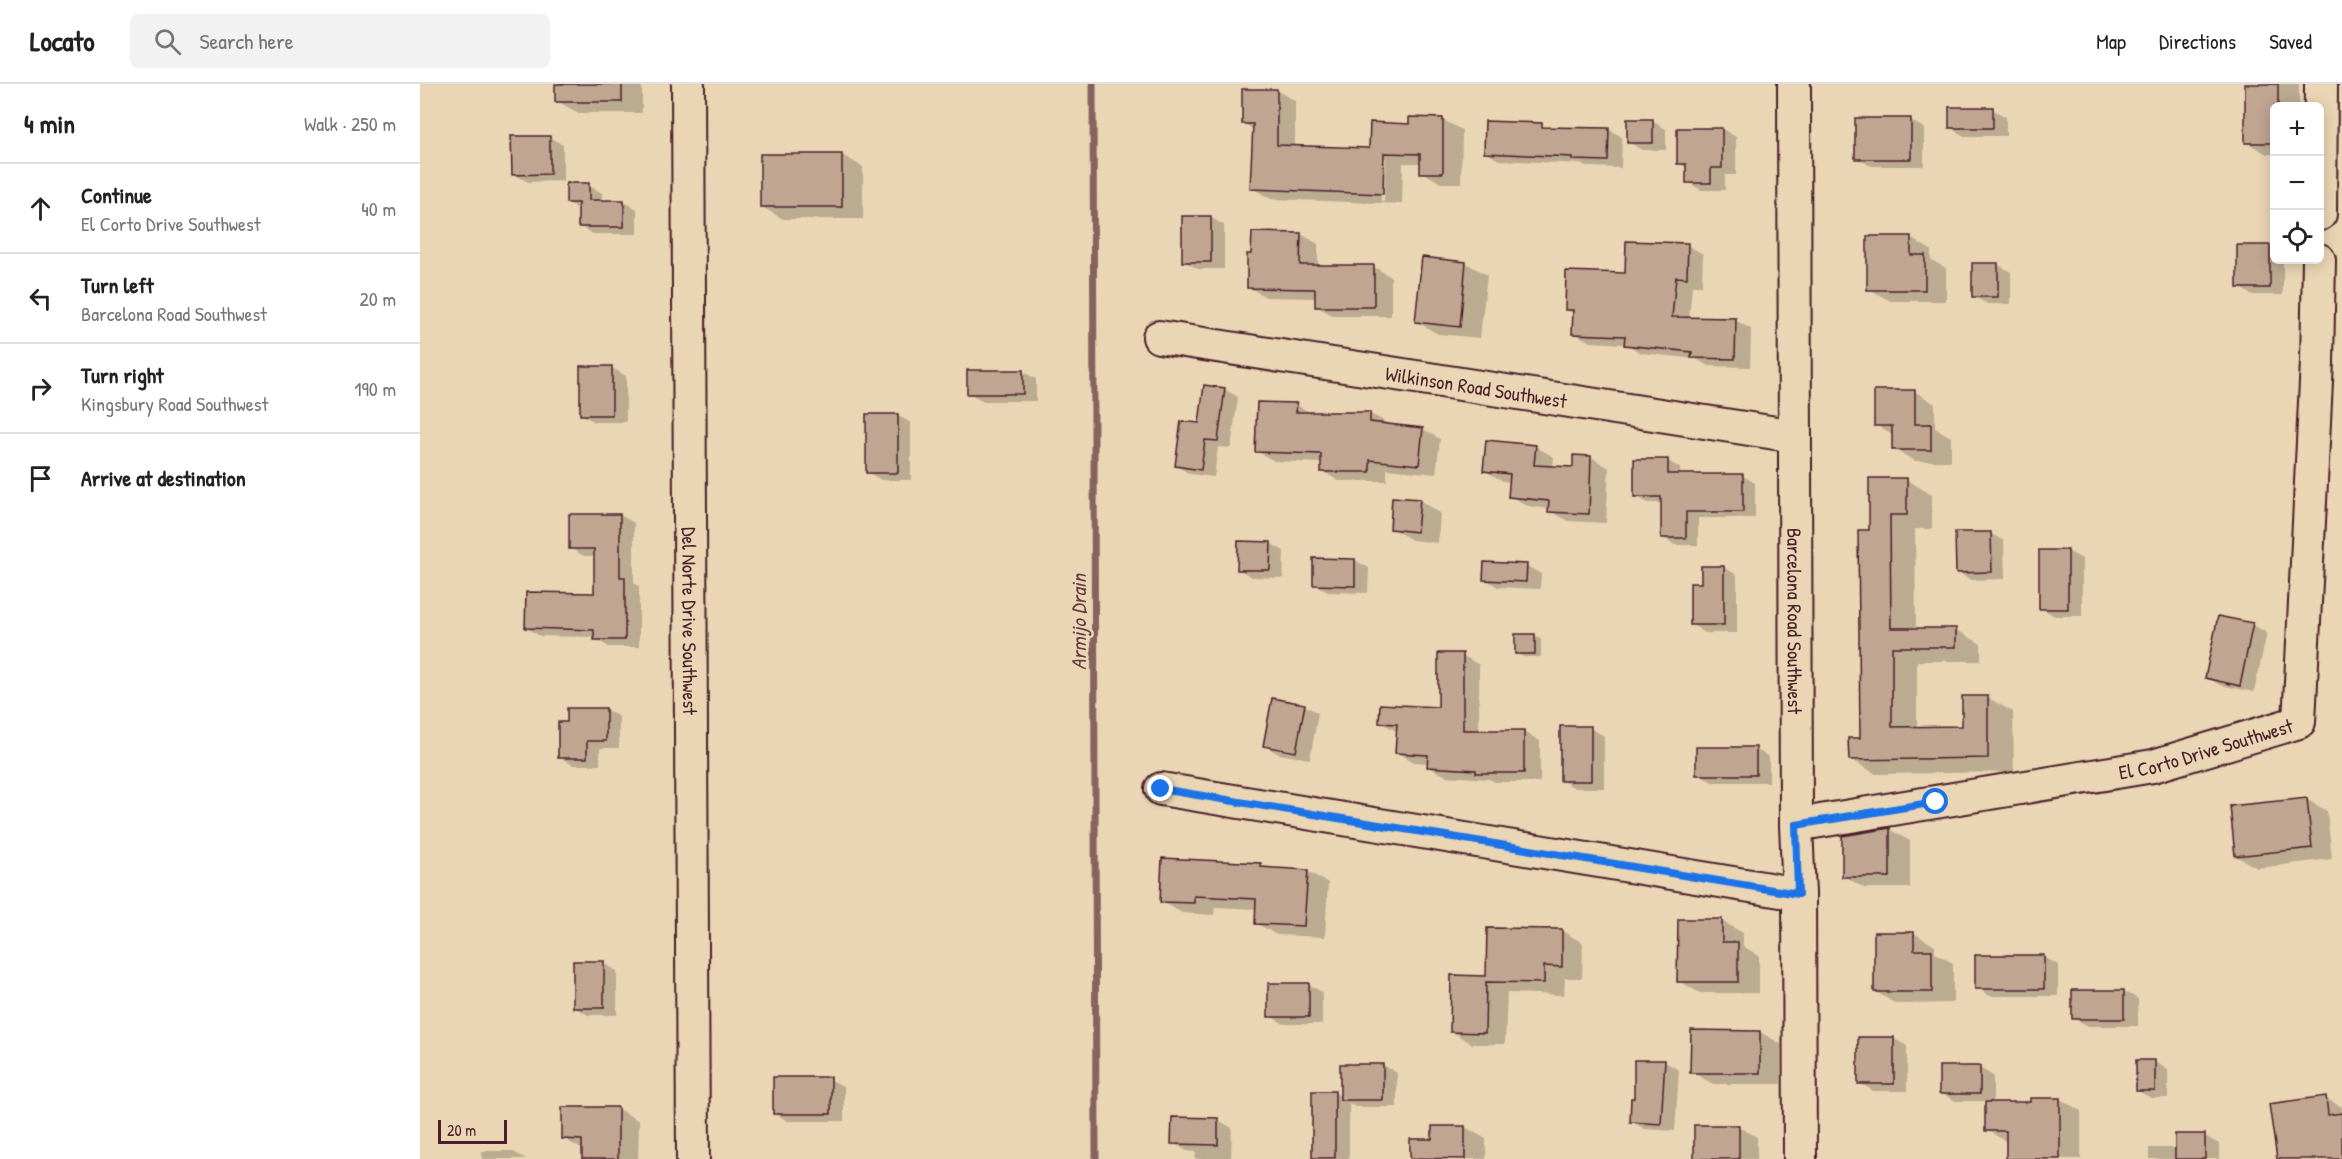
<!DOCTYPE html>
<meta charset="utf-8">
<style>
body{margin:0;font-family:"Patrick Hand",sans-serif;background:#f2f2f2;color:#222}
.controls{position:absolute;right:18px;top:18px;display:grid;overflow:hidden;border-radius:9px;box-shadow:0 3px 15px #0003}
.controls button{width:54px;height:54px;display:grid;place-items:center;padding:0;border:0;border-bottom:2px solid #e0e0e0;background:#fff;color:#222;font:30px sans-serif}
.scale{position:absolute;left:18px;bottom:15px;width:69px;box-sizing:border-box;padding-left:6px;border:3px solid #4a1f2b;border-top:0;font-size:16px;line-height:21px;white-space:nowrap;color:#4a1f2b;-webkit-text-stroke:4px #ead6b4;paint-order:stroke}
.stop{position:absolute;width:18px;height:18px;margin:-14px;border:4px solid #1a73e8;border-radius:50%;background:#fff}
.stop.end{background:#1a73e8;border-color:#fff;box-shadow:0 2px 6px #0008}
.list{margin:0;padding:0;list-style:none}
h2{display:flex;justify-content:space-between;align-items:center;height:78px;margin:0;padding:0 24px;font-size:26px}
h2 small{font-size:20px;font-weight:400;color:#767676}
.list li{display:grid;grid-template-columns:39px 1fr auto;gap:18px;align-items:center;box-sizing:border-box;height:90px;padding:0 24px;border-top:2px solid #e0e0e0}
.list b{display:block;font-size:22px;white-space:nowrap}
.list p{margin:0;font-size:20px;white-space:nowrap;color:#767676}
.list em{font-size:20px;font-style:normal;color:#767676}
.icon{flex:none;width:33px;height:33px;fill:none;stroke:currentColor;stroke-width:2;stroke-linecap:round;stroke-linejoin:round}
.map{position:relative;flex:none;width:1922px;height:1075px;overflow:hidden}
header{display:flex;align-items:center;gap:36px;box-sizing:border-box;height:84px;padding:0 30px;background:#fff;border-bottom:2px solid #e0e0e0}
header strong{font-size:28px}
nav{display:flex;gap:33px;margin-inline-start:auto;font-size:21px}
.search{width:420px;height:54px;background:#f2f2f2;display:flex;align-items:center;gap:15px;box-sizing:border-box;padding:0 21px;border-radius:9px;color:#767676;font-size:22px}
main{display:flex}
aside{flex:1;background:#fff}
.map>svg:first-child{display:block}
.shadow{fill:#0003;fill-rule:evenodd}
.lines{fill:none;stroke-linecap:round;stroke-linejoin:round}
.stream{stroke:#85635e;stroke-width:7}
.building{fill:#c0a591;stroke:#4a1f2b;stroke-width:1.5}
.minor-casing{stroke:#4a1f2b;stroke-width:36}
.minor{stroke:#ead6b4;stroke-width:32}
.route{stroke:#1a73e8;stroke-width:8}
.labels{text-anchor:middle;dominant-baseline:central;stroke-width:5;stroke-linejoin:round;paint-order:stroke}
.street-label{font-size:20px;fill:#4a1f2b;stroke:#ead6b4}
.water-label{font-size:21px;font-style:italic;fill:#633b40;stroke:#ead6b4}
</style>
<header>
<strong>Locato</strong>
<div class="search"><svg class="icon" aria-label="search" viewBox="0 0 24 24"><circle cx="10" cy="10" r="6"/><path d="M15 15l6 6"/></svg>Search here</div>
<nav><a>Map</a><a>Directions</a><a>Saved</a></nav>
</header>
<main>
<aside>
<h2>4 min<small>Walk · 250 m</small></h2>
<ul class="list">
<li><svg class="icon" aria-label="ahead" viewBox="0 0 24 24"><path d="M12 20V5M6 11l6-6 6 6"/></svg><div><b>Continue</b><p>El Corto Drive Southwest</p></div><em>40 m</em></li>
<li><svg class="icon" aria-label="left" viewBox="0 0 24 24"><path d="M17 20v-9H6M10 6l-5 5 5 5"/></svg><div><b>Turn left</b><p>Barcelona Road Southwest</p></div><em>20 m</em></li>
<li><svg class="icon" aria-label="right" viewBox="0 0 24 24"><path d="M7 20v-9h11M14 6l5 5-5 5"/></svg><div><b>Turn right</b><p>Kingsbury Road Southwest</p></div><em>190 m</em></li>
<li><svg class="icon" aria-label="arrive" viewBox="0 0 24 24"><path d="M6 21V4h12l-3 4 3 4H6"/></svg><div><b>Arrive at destination</b></div></li>
</ul>
</aside>
<div class="map">
<svg width="1922" height="1075" viewBox="0 0 1922 1075">
<rect width="100%" height="100%" fill="#ead6b4"/>
<filter id="ink" filterUnits="userSpaceOnUse"><feTurbulence type="fractalNoise" baseFrequency=".0167" numOctaves="2"/><feDisplacementMap in="SourceGraphic" scale="12" xChannelSelector="R" yChannelSelector="G"/><feConvolveMatrix kernelMatrix="1 2 1 2 8 2 1 2 1" color-interpolation-filters="sRGB"/></filter>
<g filter="url(#ink)">
<!-- shadow -->
<path class="shadow" d="M 137,0 L 222,0 L 222,29 L 158,29 L 137,17 Z
M 1826,0 L 1879,0 L 1879,22 L 1854,22 L 1854,70 L 1847,70 L 1826,58 Z
M 856,6 L 875,17 L 875,63 L 951,65 L 990,42 L 1023,36 L 1042,46 L 1041,99 L 1021,99 L 1002,88 L 1002,79 L 983,79 L 982,120 L 851,115 L 832,104 L 834,46 L 824,39 ZM 963,74 L 966,74 L 964,118 L 961,117 Z
M 1572,25 L 1586,33 L 1586,52 L 1544,52 L 1531,44 Z
M 1490,36 L 1504,44 L 1504,82 L 1451,82 L 1437,74 Z
M 1232,37 L 1246,45 L 1246,66 L 1222,66 L 1208,58 Z
M 1122,41 L 1127,44 L 1188,45 L 1202,53 L 1201,84 L 1168,83 L 1161,80 L 1079,76 L 1065,68 Z
M 1302,45 L 1316,53 L 1316,91 L 1305,91 L 1305,106 L 1281,106 L 1268,98 L 1268,84 L 1258,79 Z
M 129,53 L 143,61 L 143,97 L 108,98 L 94,90 Z
M 422,71 L 443,83 L 443,135 L 363,135 L 342,123 Z
M 168,101 L 182,109 L 182,117 L 203,117 L 217,125 L 217,150 L 173,150 L 159,142 L 159,125 L 147,118 Z
M 790,133 L 804,141 L 804,185 L 778,185 L 764,177 Z
M 881,150 L 898,160 L 898,183 L 954,183 L 971,193 L 971,232 L 914,232 L 896,222 L 896,214 L 846,213 L 828,203 Z
M 1490,154 L 1511,166 L 1511,176 L 1526,184 L 1526,217 L 1470,217 L 1449,205 Z
M 1267,161 L 1283,170 L 1282,202 L 1272,202 L 1269,235 L 1315,236 L 1331,245 L 1330,283 L 1289,282 L 1276,275 L 1221,269 L 1206,260 L 1170,258 L 1154,249 L 1154,230 L 1146,225 L 1206,191 Z
M 1849,163 L 1854,166 L 1854,176 L 1863,176 L 1863,211 L 1832,211 L 1818,203 Z
M 1046,179 L 1067,191 L 1060,254 L 1018,250 L 997,238 Z
M 1577,180 L 1591,188 L 1591,220 L 1567,220 L 1553,212 Z
M 192,284 L 206,292 L 206,338 L 175,338 L 161,330 Z
M 602,287 L 616,295 L 616,317 L 563,317 L 549,309 Z
M 804,305 L 818,313 L 811,364 L 798,363 L 794,393 L 770,390 L 757,382 Z
M 1494,307 L 1515,320 L 1515,344 L 1531,353 L 1531,377 L 1495,377 L 1474,365 L 1474,352 L 1456,341 Z
M 876,321 L 891,329 L 949,329 L 967,339 L 967,342 L 1003,345 L 1020,355 L 1016,390 L 967,385 L 967,397 L 919,397 L 902,387 L 902,379 L 854,377 L 837,367 Z
M 477,331 L 491,339 L 491,396 L 461,396 L 447,388 Z
M 1068,358 L 1116,363 L 1134,373 L 1133,383 L 1154,385 L 1171,373 L 1189,384 L 1186,439 L 1148,437 L 1130,427 L 1130,425 L 1108,422 L 1090,412 L 1091,398 L 1083,397 L 1065,387 Z
M 1247,376 L 1260,384 L 1260,392 L 1323,392 L 1335,399 L 1335,434 L 1278,434 L 1278,461 L 1255,461 L 1242,453 L 1242,419 L 1228,419 L 1215,412 Z
M 1487,396 L 1512,411 L 1512,445 L 1495,445 L 1496,545 L 1535,545 L 1561,560 L 1561,577 L 1497,577 L 1497,644 L 1544,644 L 1567,613 L 1593,628 L 1594,688 L 1456,690 L 1430,675 L 1442,655 L 1451,448 Z
M 999,416 L 1020,429 L 1018,459 L 992,456 L 971,444 Z
M 150,431 L 200,431 L 214,439 L 214,499 L 219,502 L 219,563 L 189,563 L 175,555 L 175,553 L 120,552 L 106,544 L 175,510 L 175,472 L 164,472 L 150,464 Z
M 1570,449 L 1584,457 L 1585,495 L 1551,496 L 1537,488 Z
M 850,459 L 864,467 L 863,494 L 832,493 L 818,485 Z
M 1648,467 L 1662,475 L 1662,532 L 1635,532 L 1621,524 Z
M 935,476 L 949,484 L 948,509 L 908,508 L 894,500 Z
M 1107,482 L 1121,490 L 1120,505 L 1078,503 L 1065,495 Z
M 1303,483 L 1317,491 L 1317,549 L 1285,549 L 1271,540 L 1282,501 Z
M 1799,534 L 1833,541 L 1847,549 L 1834,608 L 1800,601 L 1787,593 Z
M 1114,551 L 1121,555 L 1121,573 L 1103,573 L 1096,569 Z
M 1042,571 L 1059,581 L 1059,647 L 1103,647 L 1120,657 L 1120,698 L 1075,698 L 1069,695 L 1026,692 L 1009,683 L 1009,679 L 994,678 L 977,668 L 978,648 L 960,638 L 1020,624 Z
M 884,621 L 898,629 L 890,675 L 859,670 L 845,662 Z
M 185,625 L 199,633 L 199,664 L 180,664 L 180,681 L 153,681 L 139,673 L 149,640 Z
M 1170,644 L 1184,652 L 1184,704 L 1155,704 L 1141,696 Z
M 1335,665 L 1349,673 L 1349,698 L 1292,698 L 1278,690 Z
M 1886,715 L 1907,727 L 1912,775 L 1837,784 L 1816,772 Z
M 1469,745 L 1490,757 L 1490,804 L 1444,804 L 1424,792 Z
M 841,780 L 849,785 L 887,787 L 908,799 L 905,853 L 857,851 L 836,839 L 837,825 L 795,823 L 794,831 L 762,829 L 741,817 Z
M 1302,837 L 1323,849 L 1323,862 L 1339,872 L 1339,909 L 1280,909 L 1259,897 Z
M 1142,847 L 1163,859 L 1162,894 L 1145,894 L 1144,911 L 1087,909 L 1085,960 L 1052,960 L 1031,947 L 1067,893 Z
M 1455,849 L 1494,849 L 1515,862 L 1515,869 L 1533,879 L 1533,919 L 1476,920 L 1456,908 Z
M 1557,873 L 1624,873 L 1638,881 L 1638,912 L 1570,912 L 1557,904 Z
M 183,879 L 197,887 L 197,931 L 168,931 L 154,923 Z
M 888,900 L 902,908 L 902,940 L 864,940 L 850,932 Z
M 1704,907 L 1718,915 L 1718,942 L 1668,942 L 1654,934 Z
M 1272,948 L 1340,948 L 1361,960 L 1361,1000 L 1293,1000 L 1272,988 Z
M 1473,954 L 1487,962 L 1487,1007 L 1453,1007 L 1440,999 Z
M 1215,978 L 1245,978 L 1259,986 L 1255,1047 L 1225,1045 L 1211,1037 L 1215,1016 Z
M 1735,978 L 1748,986 L 1748,1014 L 1731,1014 L 1717,1006 Z
M 963,981 L 977,989 L 977,1023 L 935,1023 L 929,1019 L 929,1075 L 897,1075 L 894,1073 L 894,1009 L 915,1009 L 921,1012 Z
M 1560,984 L 1573,992 L 1573,1019 L 1611,1019 L 1640,1015 L 1661,1027 L 1661,1075 L 1587,1075 L 1587,1058 L 1567,1046 L 1567,1017 L 1535,1017 L 1521,1009 Z
M 410,995 L 424,1003 L 424,1037 L 368,1037 L 354,1029 Z
M 1905,1014 L 1922,1023 L 1922,1075 L 1858,1075 Z
M 198,1025 L 219,1037 L 218,1075 L 163,1075 L 163,1066 L 143,1054 Z
M 753,1035 L 798,1036 L 812,1044 L 811,1075 L 775,1075 L 776,1068 L 767,1067 L 753,1059 Z
M 1045,1043 L 1066,1055 L 1066,1075 L 995,1075 L 991,1073 L 1013,1056 Z
M 1319,1043 L 1337,1053 L 1337,1075 L 1275,1075 Z
M 1785,1052 L 1799,1060 L 1799,1075 L 1729,1075 L 1729,1064 L 1757,1064 Z
M 62,1067 L 92,1067 L 106,1075 L 62,1075 Z"/>
<g class="lines">
<!-- stream -->
<path class="stream" d="M 673,0 L 676,1075"/>
</g>
<!-- building -->
<path class="building" d="M 135,0 L 202,0 L 202,18 L 135,18 Z
M 1825,0 L 1858,0 L 1858,22 L 1854,22 L 1854,59 L 1825,59 Z
M 822,5 L 857,5 L 857,61 L 949,64 L 950,38 L 989,40 L 989,33 L 1023,34 L 1023,89 L 1000,89 L 1000,70 L 964,69 L 963,110 L 830,105 L 833,40 L 822,40 Z
M 1529,23 L 1573,23 L 1573,44 L 1529,44 Z
M 1435,34 L 1491,34 L 1491,75 L 1435,75 Z
M 1207,35 L 1233,35 L 1233,59 L 1207,59 Z
M 1065,37 L 1122,39 L 1122,43 L 1189,44 L 1188,77 L 1152,76 L 1152,73 L 1064,69 Z
M 1257,44 L 1302,44 L 1302,84 L 1291,84 L 1291,99 L 1266,99 L 1266,80 L 1257,80 Z
M 91,52 L 130,52 L 130,90 L 92,91 Z
M 340,70 L 422,70 L 422,123 L 340,123 Z
M 146,99 L 169,99 L 169,116 L 204,116 L 204,143 L 158,143 L 158,119 L 146,119 Z
M 762,132 L 791,132 L 791,178 L 762,178 Z
M 832,148 L 881,149 L 880,181 L 954,181 L 954,223 L 895,223 L 895,205 L 827,204 L 827,170 L 831,170 Z
M 1447,152 L 1491,152 L 1491,171 L 1505,171 L 1505,206 L 1447,206 Z
M 1206,157 L 1268,159 L 1267,194 L 1256,193 L 1252,233 L 1316,234 L 1315,275 L 1271,274 L 1272,268 L 1204,261 L 1205,252 L 1152,250 L 1153,226 L 1145,226 L 1146,187 L 1205,189 Z
M 1817,161 L 1850,161 L 1850,204 L 1817,204 Z
M 1002,173 L 1046,178 L 1040,243 L 995,238 Z
M 1552,179 L 1578,179 L 1578,213 L 1552,213 Z
M 160,282 L 192,282 L 192,331 L 160,331 Z
M 547,286 L 603,286 L 603,310 L 547,310 Z
M 784,301 L 805,304 L 798,357 L 785,356 L 781,386 L 755,382 L 761,337 L 779,339 Z
M 1454,306 L 1495,306 L 1495,340 L 1511,340 L 1511,366 L 1472,366 L 1472,342 L 1454,342 Z
M 837,318 L 877,319 L 876,328 L 950,328 L 950,338 L 1003,344 L 999,381 L 950,376 L 950,388 L 901,388 L 901,370 L 835,368 Z
M 446,330 L 478,330 L 478,389 L 446,389 Z
M 1066,356 L 1116,361 L 1114,381 L 1153,383 L 1153,371 L 1171,372 L 1169,430 L 1128,428 L 1129,417 L 1088,413 L 1090,390 L 1063,387 Z
M 1214,375 L 1248,375 L 1248,390 L 1323,390 L 1323,428 L 1266,428 L 1266,454 L 1241,454 L 1241,413 L 1214,413 Z
M 1449,394 L 1487,394 L 1487,431 L 1470,431 L 1471,544 L 1536,544 L 1536,563 L 1472,563 L 1472,643 L 1542,642 L 1542,612 L 1568,612 L 1568,674 L 1429,676 L 1428,654 L 1440,654 L 1438,446 L 1449,446 Z
M 972,413 L 1000,415 L 997,448 L 970,445 Z
M 149,430 L 200,430 L 200,493 L 205,493 L 205,556 L 174,556 L 174,546 L 105,544 L 106,508 L 174,509 L 174,465 L 149,465 Z
M 1535,448 L 1571,448 L 1572,488 L 1536,489 Z
M 818,457 L 851,458 L 850,486 L 817,486 Z
M 1619,466 L 1648,466 L 1648,525 L 1619,525 Z
M 893,474 L 935,475 L 935,502 L 893,501 Z
M 1064,478 L 1107,480 L 1106,498 L 1063,496 Z
M 1281,482 L 1304,482 L 1304,541 L 1270,541 L 1270,499 L 1281,499 Z
M 1798,532 L 1833,539 L 1820,602 L 1785,594 Z
M 1095,550 L 1115,550 L 1115,570 L 1095,570 Z
M 1018,569 L 1043,569 L 1043,646 L 1104,646 L 1104,689 L 1056,689 L 1056,686 L 1007,683 L 1008,671 L 975,669 L 977,640 L 959,639 L 960,620 L 1018,623 Z
M 852,614 L 885,620 L 876,668 L 843,662 Z
M 147,624 L 186,624 L 186,657 L 167,657 L 167,674 L 138,674 L 138,638 L 147,638 Z
M 1140,642 L 1171,642 L 1171,697 L 1140,697 Z
M 1276,663 L 1336,663 L 1336,691 L 1276,691 Z
M 1887,714 L 1892,764 L 1815,772 L 1810,722 Z
M 1470,744 L 1470,793 L 1422,793 L 1422,752 Z
M 742,774 L 841,779 L 841,783 L 888,786 L 884,842 L 835,840 L 836,815 L 774,812 L 774,819 L 740,818 Z
M 1258,835 L 1302,835 L 1302,858 L 1318,858 L 1318,898 L 1257,898 Z
M 1067,844 L 1142,845 L 1142,883 L 1124,882 L 1124,899 L 1066,898 L 1065,949 L 1030,948 L 1031,891 L 1066,892 Z
M 1454,848 L 1494,848 L 1494,866 L 1512,866 L 1512,908 L 1454,908 Z
M 1555,871 L 1624,871 L 1624,905 L 1555,905 Z
M 153,877 L 184,877 L 184,924 L 153,924 Z
M 848,899 L 889,899 L 889,933 L 848,933 Z
M 1652,906 L 1704,906 L 1704,935 L 1652,935 Z
M 1271,946 L 1340,947 L 1340,989 L 1270,989 Z
M 1438,953 L 1474,953 L 1474,1000 L 1438,1000 Z
M 1214,976 L 1245,976 L 1241,1040 L 1210,1038 L 1211,1014 L 1214,1014 Z
M 1716,976 L 1735,976 L 1735,1007 L 1716,1007 Z
M 920,980 L 963,980 L 963,1016 L 920,1016 Z
M 1519,982 L 1560,982 L 1560,1010 L 1519,1010 Z
M 353,993 L 411,993 L 411,1030 L 353,1030 Z
M 892,1007 L 915,1007 L 915,1074 L 892,1074 Z
M 1906,1012 L 1908,1031 L 1922,1029 L 1922,1075 L 1857,1075 L 1849,1020 Z
M 1610,1014 L 1640,1014 L 1640,1075 L 1586,1075 L 1586,1047 L 1565,1047 L 1565,1018 L 1610,1018 Z
M 142,1023 L 198,1023 L 198,1075 L 162,1075 L 162,1056 L 142,1055 Z
M 752,1033 L 798,1034 L 798,1061 L 751,1060 Z
M 1274,1041 L 1319,1041 L 1319,1075 L 1274,1075 Z
M 1012,1042 L 1045,1042 L 1045,1075 L 990,1074 L 990,1055 L 1012,1055 Z
M 1755,1050 L 1785,1050 L 1785,1075 L 1755,1075 Z"/>
<g class="lines">
<!-- minor casing -->
<g class="minor-casing">
<g id="minor">
<path id="s1" d="M 268,0 L 273,1075"/>
<path id="s2" d="M 1374,0 L 1376,741 L 1379,810 L 1380,1075"/>
<path d="M 1900,130 L 1901,0"/>
<path id="s3" d="M 739,253 L 1375,352"/>
<path d="M 741,705 L 1379,810"/>
<path id="s4" d="M 1376,741 L 1733,682 L 1879,638 L 1897,278 L 1899,176"/>
</g>
</g>
<!-- minor -->
<use href="#minor" class="minor"/>
</g>
</g>
<g class="lines" filter="url(#ink)">
<!-- route -->
<path class="route" d="M 741,705 L 1378,810 L 1376,741 L 1516,718"/>
</g>
<g class="labels">
<!-- street labels -->
<g class="street-label">
<text stroke="none"><textPath href="#s3" startOffset="321">Wilkinson Road Southwest</textPath></text>
<text stroke="none"><textPath href="#s1" startOffset="537">Del Norte Drive Southwest</textPath></text>
<text stroke="none"><textPath href="#s2" startOffset="537">Barcelona Road Southwest</textPath></text>
<text stroke="none"><textPath href="#s4" startOffset="417">El Corto Drive Southwest</textPath></text>
</g>
<!-- water labels -->
<g class="water-label">
<text transform="translate(658 538) rotate(-90)">Armijo Drain</text>
</g>
</g>
</svg>
<div class="controls">
<button>+</button>
<button>−</button>
<button><svg class="icon" aria-label="locate" viewBox="0 0 24 24"><circle cx="12" cy="12" r="6"/><path d="M12 2v4M12 18v4M2 12h4M18 12h4"/></svg></button>
</div>
<div class="scale">20 m</div>
<div class="stop" style="left:1516px;top:718px"></div>
<div class="stop end" style="left:741px;top:705px"></div>
</div>
</main>
